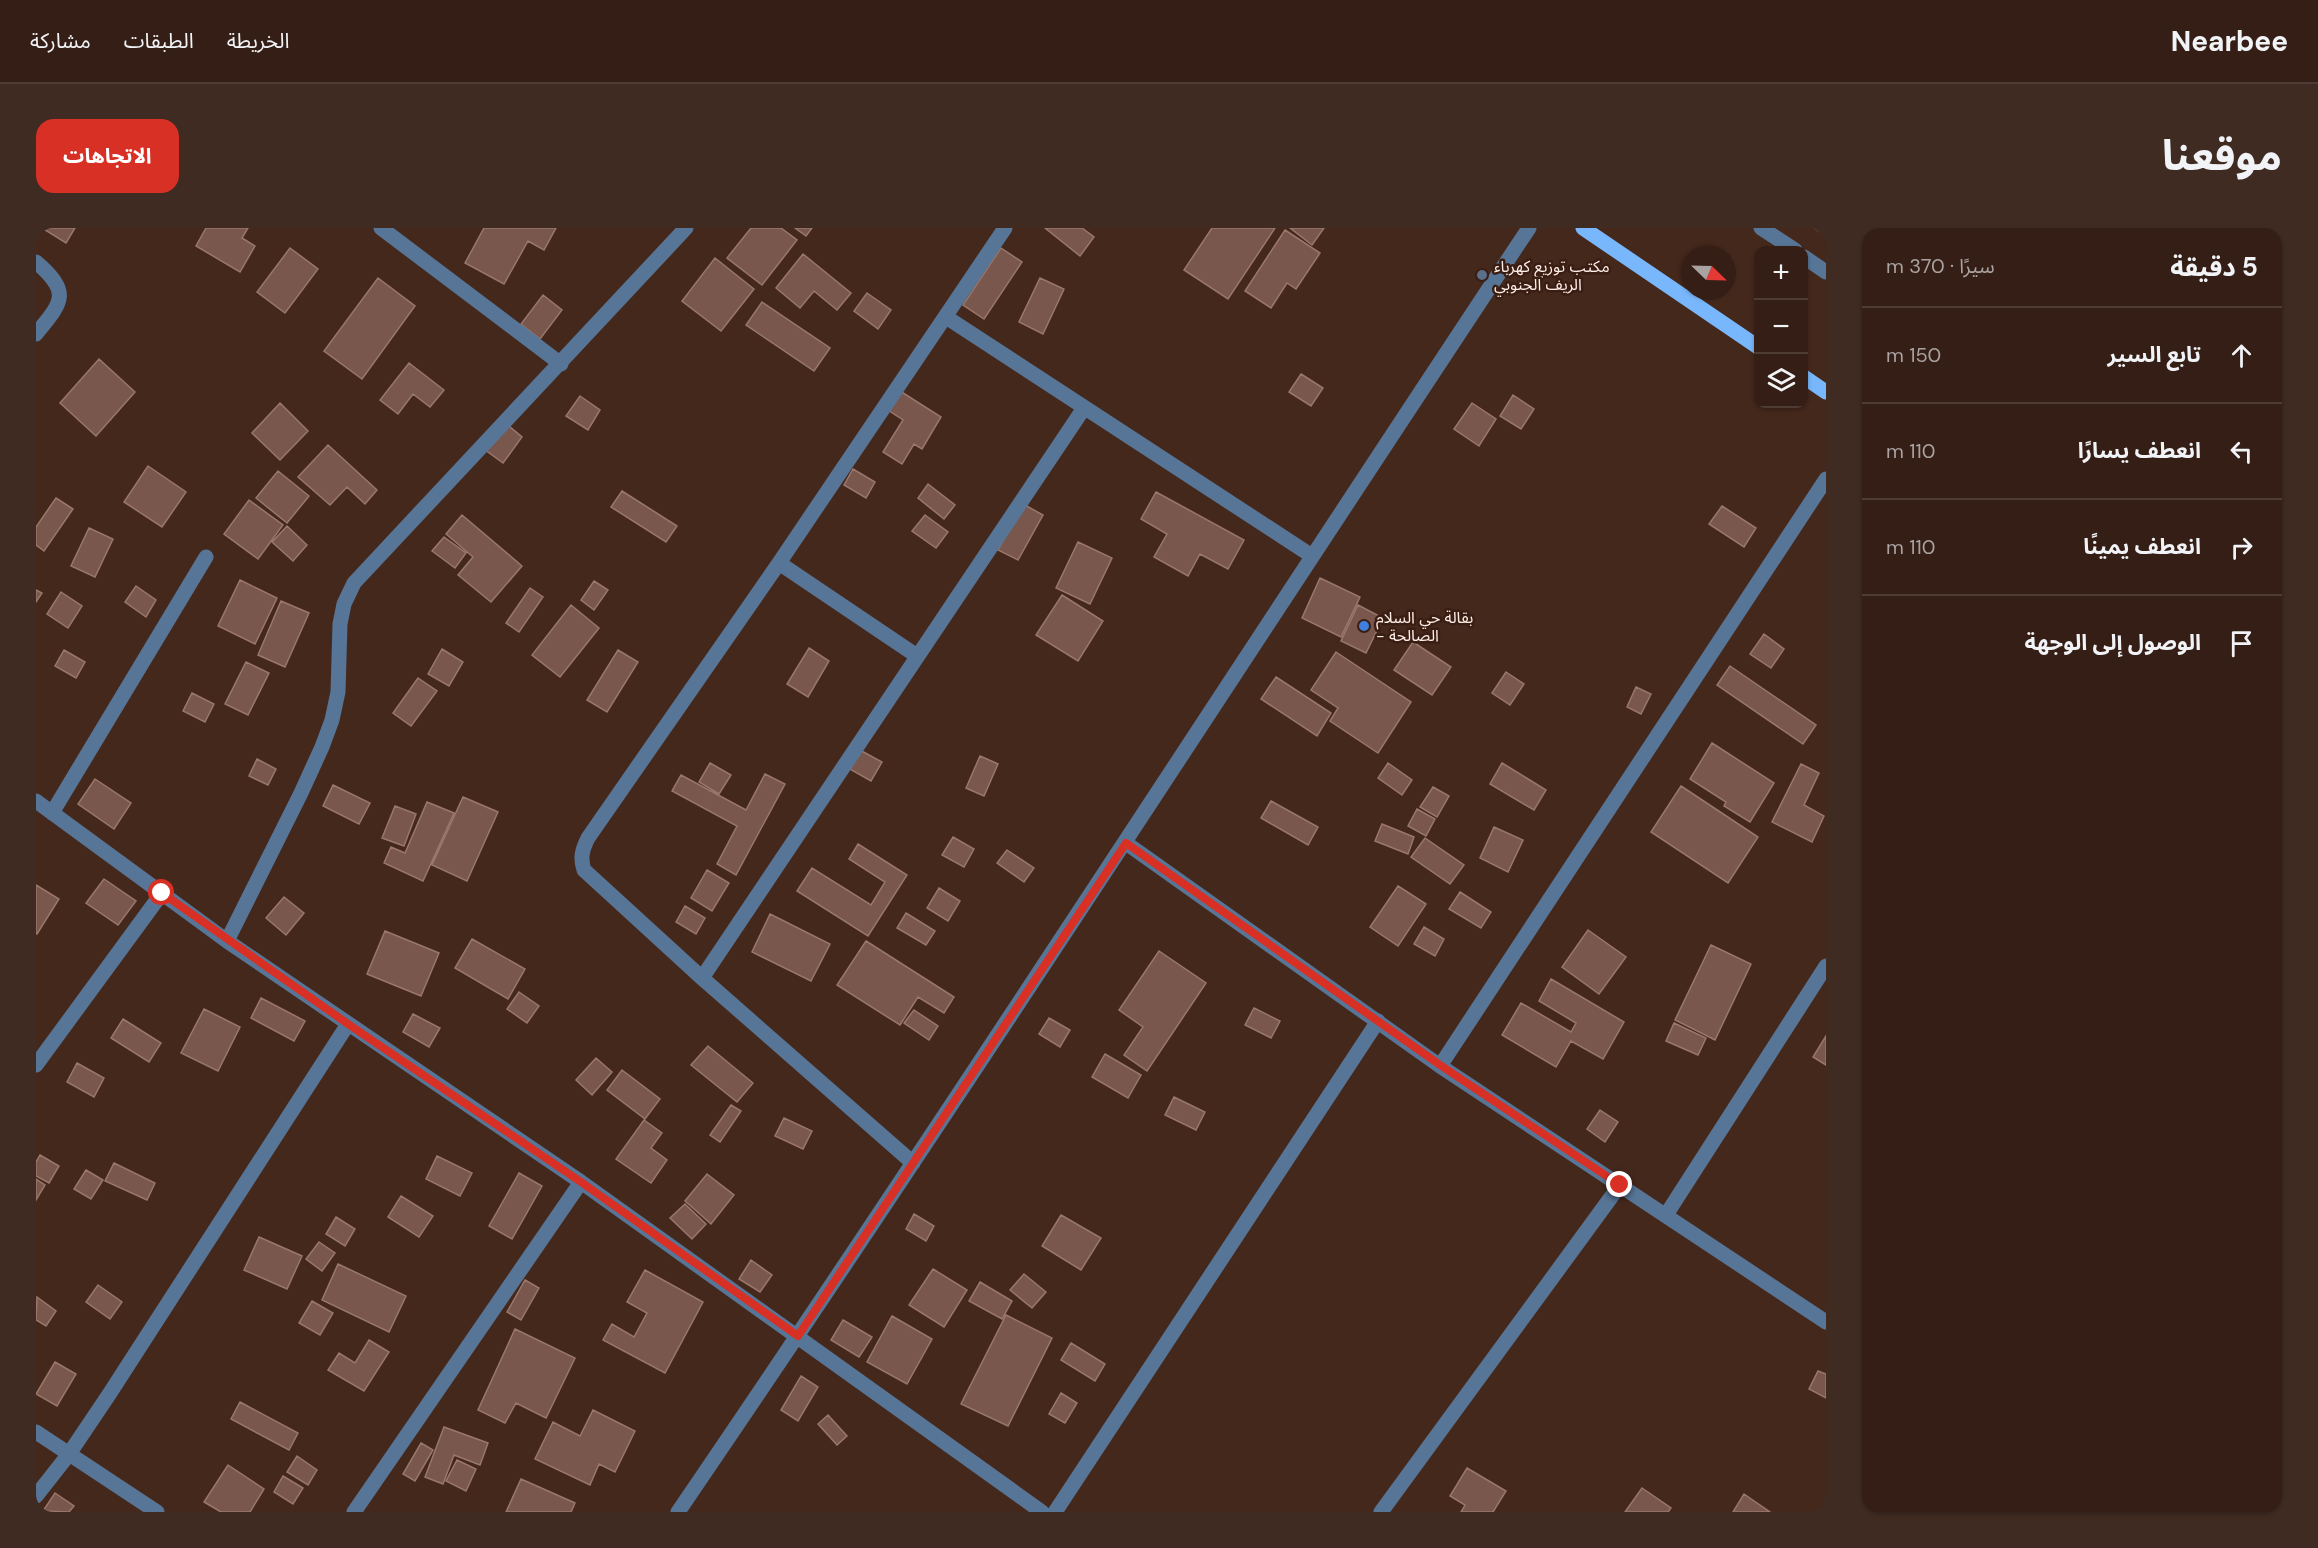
<!DOCTYPE html>
<html lang="ar">
<meta charset="utf-8">
<style>
body{margin:0;font-family:"DM Sans","Noto Sans Arabic",sans-serif;background:#3f2b22;color:#f1f3f6;direction:rtl}
.controls{position:absolute;right:18px;top:18px;display:grid;overflow:hidden;border-radius:12px;box-shadow:0 2px 4px #0004}
.controls button{width:54px;height:54px;display:grid;place-items:center;padding:0;border:0;border-bottom:2px solid #4e3c34;background:#341e15;color:#f1f3f6;font:30px sans-serif}
.compass{position:absolute;left:1646px;top:18px;width:54px;height:54px;border-radius:50%;background:#341e15;box-shadow:0 2px 4px #0004;rotate:113deg}
.stop{position:absolute;width:18px;height:18px;margin:-14px;border:4px solid #d93025;border-radius:50%;background:#fff}
.stop.end{background:#d93025;border-color:#fff;box-shadow:0 2px 6px #0008}
.list{margin:0;padding:0;list-style:none}
h2{display:flex;justify-content:space-between;align-items:center;height:78px;margin:0;padding:0 24px;font-size:26px}
h2 small{font-size:20px;font-weight:400;color:#a9a2a0}
.list li{display:grid;grid-template-columns:39px 1fr auto;gap:18px;align-items:center;box-sizing:border-box;height:96px;padding:0 24px;border-top:2px solid #4e3c34}
.list b{display:block;font-size:22px;white-space:nowrap}
.list em{font-size:20px;font-style:normal;color:#a9a2a0}
.icon{flex:none;width:33px;height:33px;fill:none;stroke:currentColor;stroke-width:2;stroke-linecap:round;stroke-linejoin:round}
.map{position:relative;flex:none;width:1790px;height:1284px;overflow:hidden;direction:ltr;border-radius:18px}
header{display:flex;align-items:center;gap:36px;box-sizing:border-box;height:84px;padding:0 30px;background:#341e15;border-bottom:2px solid #4e3c34}
header strong{font-size:28px}
nav{display:flex;gap:33px;margin-inline-start:auto;font-size:21px}
.intro{display:flex;align-items:center;justify-content:space-between;box-sizing:border-box;height:144px;padding:0 36px}
h1{margin:0;font-size:42px}
.button{padding:15px 27px;border-radius:18px;background:#d93025;color:#fff;font-size:21px;font-weight:700}
main{display:flex;gap:36px;padding:0 36px}
aside{flex:1;background:#341e15;border-radius:18px;box-shadow:0 2px 4px #0004}
.map>svg:first-child{display:block}
.building{fill:#79574d;stroke:#9a776b;stroke-width:1.5}
.lines{fill:none;stroke-linecap:round;stroke-linejoin:round}
.minor{stroke:#577596;stroke-width:15}
.major{stroke:#78b7fc;stroke-width:15}
.route{stroke:#d93025;stroke-width:8}
.service-dot{fill:#5c6f8a;stroke:#3a1e13;stroke-width:2}
.shop-dot{fill:#3f7fe0;stroke:#3a1e13;stroke-width:2}
.labels{text-anchor:middle;dominant-baseline:central;stroke-width:5;stroke-linejoin:round;paint-order:stroke}
.poi-label{font-size:16px;fill:#fdede7;stroke:#3a1e13;text-anchor:start}
</style>
<header>
<strong>Nearbee</strong>
<nav><a>الخريطة</a><a>الطبقات</a><a>مشاركة</a></nav>
</header>
<div class="intro"><h1>موقعنا</h1><a class="button">الاتجاهات</a></div>
<main>
<aside>
<h2>5 دقيقة<small>سيرًا · 370 m</small></h2>
<ul class="list">
<li><svg class="icon" aria-label="ahead" viewBox="0 0 24 24"><path d="M12 20V5M6 11l6-6 6 6"/></svg><div><b>تابع السير</b></div><em>150 m</em></li>
<li><svg class="icon" aria-label="left" viewBox="0 0 24 24"><path d="M17 20v-9H6M10 6l-5 5 5 5"/></svg><div><b>انعطف يسارًا</b></div><em>110 m</em></li>
<li><svg class="icon" aria-label="right" viewBox="0 0 24 24"><path d="M7 20v-9h11M14 6l5 5-5 5"/></svg><div><b>انعطف يمينًا</b></div><em>110 m</em></li>
<li><svg class="icon" aria-label="arrive" viewBox="0 0 24 24"><path d="M6 21V4h12l-3 4 3 4H6"/></svg><div><b>الوصول إلى الوجهة</b></div></li>
</ul>
</aside>
<div class="map">
<svg width="1790" height="1284" viewBox="0 0 1790 1284">
<rect width="100%" height="100%" fill="#45281c"/>
<!-- building -->
<path class="building" d="M 6,0 L 39,0 L 30,15 Z
M 170,0 L 212,0 L 206,10 L 219,18 L 204,44 L 160,18 Z
M 448,0 L 520,0 L 508,22 L 492,13 L 468,56 L 429,35 Z
M 715,0 L 745,0 L 761,12 L 726,57 L 691,30 Z
M 759,0 L 776,0 L 770,8 Z
M 1009,0 L 1046,0 L 1058,9 L 1044,28 Z
M 1176,0 L 1239,0 L 1192,71 L 1148,42 Z
M 1254,0 L 1288,0 L 1276,17 Z
M 1778,0 L 1790,0 L 1790,7 Z
M 1249,2 L 1284,25 L 1260,61 L 1251,55 L 1235,80 L 1209,63 Z
M 254,20 L 282,41 L 249,85 L 221,64 Z
M 965,20 L 986,34 L 948,91 L 927,77 Z
M 767,26 L 815,65 L 801,82 L 778,63 L 764,80 L 740,60 Z
M 679,30 L 718,61 L 685,103 L 646,73 Z
M 342,50 L 379,78 L 326,151 L 288,123 Z
M 1004,50 L 1028,61 L 1007,106 L 983,94 Z
M 831,65 L 855,82 L 842,101 L 818,83 Z
M 507,67 L 526,82 L 504,111 L 485,96 Z
M 726,74 L 794,120 L 778,143 L 710,97 Z
M 63,131 L 99,164 L 60,208 L 24,175 Z
M 373,135 L 408,162 L 394,179 L 377,166 L 362,186 L 344,172 Z
M 1265,146 L 1287,160 L 1275,178 L 1253,164 Z
M 864,163 L 905,189 L 886,221 L 878,216 L 866,236 L 847,224 L 867,192 L 852,182 Z
M 1477,167 L 1498,181 L 1485,201 L 1464,188 Z
M 544,168 L 564,182 L 552,202 L 530,188 Z
M 244,175 L 272,203 L 244,232 L 216,205 Z
M 1436,175 L 1460,191 L 1443,218 L 1418,201 Z
M 468,194 L 486,209 L 467,235 L 448,221 Z
M 292,217 L 341,262 L 329,276 L 311,259 L 294,277 L 262,249 Z
M 112,238 L 150,264 L 126,299 L 88,274 Z
M 817,241 L 839,254 L 830,270 L 808,257 Z
M 242,243 L 273,268 L 251,295 L 220,270 Z
M 892,256 L 919,277 L 908,291 L 882,270 Z
M 586,263 L 641,298 L 630,314 L 575,279 Z
M 1120,264 L 1208,312 L 1192,341 L 1164,326 L 1152,348 L 1118,329 L 1131,306 L 1105,291 Z
M 20,270 L 37,281 L 8,323 L 0,317 L 0,299 Z
M 213,272 L 247,297 L 222,331 L 188,306 Z
M 987,276 L 1007,287 L 982,332 L 962,322 Z
M 1686,278 L 1720,300 L 1708,319 L 1673,296 Z
M 426,287 L 486,338 L 455,374 L 422,347 L 437,329 L 410,306 Z
M 889,287 L 912,304 L 900,320 L 876,303 Z
M 251,298 L 271,317 L 257,333 L 236,314 Z
M 53,300 L 77,311 L 59,349 L 35,338 Z
M 408,309 L 430,325 L 419,340 L 396,323 Z
M 1042,314 L 1076,330 L 1054,376 L 1020,360 Z
M 1284,350 L 1324,369 L 1305,409 L 1266,390 Z
M 204,352 L 241,370 L 219,416 L 182,398 Z
M 558,353 L 572,362 L 558,382 L 545,372 Z
M 100,358 L 120,372 L 110,389 L 89,374 Z
M 494,360 L 507,369 L 483,404 L 470,395 Z
M 0,362 L 6,365 L 0,374 Z
M 25,364 L 46,378 L 32,400 L 11,386 Z
M 1026,367 L 1067,393 L 1042,433 L 1000,407 Z
M 245,373 L 273,385 L 249,439 L 222,427 Z
M 535,377 L 563,400 L 524,449 L 496,427 Z
M 1322,377 L 1347,390 L 1330,425 L 1305,413 Z
M 1728,406 L 1748,421 L 1735,440 L 1714,426 Z
M 1377,414 L 1415,439 L 1396,467 L 1358,442 Z
M 773,420 L 793,433 L 772,469 L 751,456 Z
M 406,421 L 427,434 L 413,458 L 392,446 Z
M 28,422 L 49,434 L 40,450 L 19,438 Z
M 582,422 L 602,434 L 571,484 L 551,472 Z
M 1300,424 L 1375,474 L 1342,525 L 1294,493 L 1302,480 L 1275,462 Z
M 210,434 L 233,445 L 212,487 L 189,476 Z
M 1694,438 L 1780,497 L 1767,516 L 1681,457 Z
M 1470,444 L 1488,456 L 1474,477 L 1456,465 Z
M 1240,449 L 1295,485 L 1281,508 L 1225,471 Z
M 382,450 L 401,463 L 375,498 L 357,485 Z
M 1600,459 L 1615,466 L 1605,486 L 1591,479 Z
M 156,465 L 178,476 L 169,494 L 147,483 Z
M 1676,515 L 1738,555 L 1714,594 L 1688,578 L 1690,574 L 1654,551 Z
M 822,521 L 846,534 L 835,553 L 812,540 Z
M 944,528 L 962,536 L 948,568 L 930,560 Z
M 221,531 L 240,541 L 232,557 L 213,548 Z
M 674,535 L 695,547 L 683,566 L 663,554 Z
M 1352,535 L 1376,552 L 1366,567 L 1342,550 Z
M 1466,535 L 1510,562 L 1498,582 L 1454,556 Z
M 1765,536 L 1783,545 L 1768,577 L 1788,588 L 1776,614 L 1736,594 Z
M 729,546 L 749,556 L 700,647 L 681,636 L 701,598 L 636,563 L 645,547 L 710,582 Z
M 59,551 L 95,575 L 78,601 L 42,576 Z
M 297,557 L 334,575 L 323,596 L 287,578 Z
M 1645,558 L 1722,609 L 1692,655 L 1615,604 Z
M 1397,559 L 1413,568 L 1401,589 L 1384,579 Z
M 427,569 L 462,584 L 431,653 L 396,637 Z
M 1235,573 L 1282,599 L 1272,617 L 1225,590 Z
M 391,574 L 418,585 L 387,653 L 348,635 L 355,619 L 369,625 Z
M 359,578 L 380,586 L 368,618 L 346,610 Z
M 1381,581 L 1399,591 L 1390,608 L 1372,598 Z
M 1346,596 L 1378,609 L 1372,626 L 1339,613 Z
M 1458,599 L 1487,612 L 1472,644 L 1444,630 Z
M 917,609 L 938,621 L 928,639 L 906,627 Z
M 1389,610 L 1428,637 L 1414,656 L 1375,629 Z
M 822,616 L 871,647 L 832,708 L 761,663 L 776,640 L 835,677 L 849,654 L 813,631 Z
M 971,622 L 998,640 L 988,654 L 961,635 Z
M 671,642 L 693,655 L 676,683 L 655,670 Z
M 68,651 L 100,673 L 82,697 L 50,675 Z
M 0,657 L 23,671 L 1,706 L 0,706 Z
M 1362,658 L 1390,676 L 1362,718 L 1334,699 Z
M 903,660 L 924,673 L 912,693 L 891,680 Z
M 1424,664 L 1455,684 L 1445,700 L 1413,681 Z
M 248,669 L 268,685 L 250,707 L 230,690 Z
M 649,678 L 669,690 L 660,706 L 640,694 Z
M 870,685 L 899,703 L 890,717 L 861,700 Z
M 734,686 L 794,716 L 775,753 L 716,724 Z
M 1388,699 L 1408,711 L 1399,728 L 1378,716 Z
M 1552,702 L 1590,729 L 1563,766 L 1526,739 Z
M 349,703 L 403,725 L 385,768 L 331,746 Z
M 436,711 L 489,741 L 472,771 L 419,740 Z
M 830,713 L 918,769 L 908,785 L 882,769 L 864,797 L 801,757 Z
M 1675,717 L 1715,736 L 1679,812 L 1639,792 Z
M 1123,723 L 1170,755 L 1111,843 L 1088,827 L 1107,799 L 1083,782 Z
M 1515,751 L 1588,794 L 1567,831 L 1535,813 L 1520,839 L 1466,807 L 1485,775 L 1535,804 L 1540,795 L 1503,773 Z
M 483,764 L 503,778 L 491,795 L 471,781 Z
M 225,770 L 269,793 L 258,813 L 215,790 Z
M 1218,780 L 1244,793 L 1235,810 L 1209,797 Z
M 168,781 L 204,799 L 182,843 L 145,825 Z
M 878,782 L 902,798 L 893,812 L 868,795 Z
M 377,786 L 404,800 L 393,819 L 367,804 Z
M 1013,790 L 1034,802 L 1024,819 L 1003,806 Z
M 87,791 L 125,815 L 113,834 L 75,810 Z
M 1638,795 L 1670,810 L 1662,827 L 1630,813 Z
M 1790,808 L 1790,837 L 1777,829 Z
M 672,818 L 717,855 L 701,874 L 655,837 Z
M 1069,826 L 1105,847 L 1092,870 L 1056,849 Z
M 560,830 L 576,844 L 556,867 L 540,852 Z
M 41,835 L 68,850 L 58,869 L 31,854 Z
M 586,842 L 624,871 L 609,891 L 571,862 Z
M 1138,869 L 1169,884 L 1160,902 L 1129,887 Z
M 695,877 L 705,883 L 684,914 L 674,907 Z
M 1564,882 L 1582,894 L 1569,914 L 1551,901 Z
M 748,890 L 776,903 L 767,921 L 739,908 Z
M 608,892 L 626,905 L 615,920 L 631,932 L 615,955 L 580,931 Z
M 4,927 L 23,938 L 13,955 L 0,948 L 0,934 Z
M 401,928 L 436,945 L 424,968 L 390,951 Z
M 78,935 L 119,955 L 111,972 L 69,953 Z
M 50,942 L 67,952 L 55,971 L 38,961 Z
M 483,945 L 506,958 L 476,1011 L 453,998 Z
M 671,946 L 698,967 L 675,996 L 649,973 Z
M 0,951 L 9,957 L 0,972 Z
M 365,968 L 397,988 L 383,1009 L 352,989 Z
M 649,976 L 670,996 L 656,1011 L 634,990 Z
M 878,986 L 898,998 L 890,1013 L 870,1001 Z
M 1025,987 L 1065,1010 L 1045,1042 L 1006,1018 Z
M 300,989 L 319,1001 L 309,1018 L 290,1006 Z
M 223,1009 L 266,1028 L 251,1061 L 208,1042 Z
M 283,1014 L 299,1025 L 286,1043 L 270,1031 Z
M 715,1032 L 736,1047 L 724,1064 L 703,1051 Z
M 302,1036 L 370,1068 L 353,1104 L 286,1072 Z
M 897,1041 L 931,1062 L 908,1099 L 873,1077 Z
M 609,1042 L 667,1074 L 629,1145 L 567,1112 L 576,1096 L 598,1109 L 611,1085 L 591,1074 Z
M 988,1046 L 1010,1064 L 996,1080 L 974,1062 Z
M 489,1052 L 503,1060 L 485,1092 L 471,1084 Z
M 944,1054 L 976,1073 L 966,1091 L 933,1073 Z
M 62,1057 L 86,1074 L 74,1091 L 50,1074 Z
M 1,1069 L 20,1083 L 10,1098 L 0,1092 Z
M 276,1073 L 297,1085 L 284,1107 L 263,1095 Z
M 970,1087 L 1016,1110 L 972,1198 L 925,1176 Z
M 856,1088 L 896,1111 L 871,1156 L 831,1134 Z
M 807,1092 L 836,1109 L 823,1129 L 795,1112 Z
M 479,1101 L 539,1130 L 510,1190 L 480,1175 L 469,1195 L 442,1182 Z
M 333,1112 L 353,1124 L 328,1163 L 292,1142 L 303,1125 L 319,1135 Z
M 1035,1115 L 1069,1136 L 1059,1153 L 1025,1132 Z
M 19,1134 L 40,1146 L 21,1178 L 0,1166 Z
M 1782,1143 L 1790,1146 L 1790,1170 L 1773,1161 Z
M 765,1148 L 782,1159 L 762,1193 L 745,1182 Z
M 1025,1165 L 1041,1175 L 1029,1195 L 1013,1186 Z
M 204,1174 L 262,1205 L 253,1222 L 195,1191 Z
M 557,1182 L 599,1203 L 579,1244 L 563,1236 L 554,1257 L 499,1231 L 517,1194 L 544,1208 Z
M 792,1187 L 811,1208 L 801,1217 L 782,1196 Z
M 408,1199 L 452,1215 L 444,1237 L 418,1227 L 407,1256 L 389,1249 Z
M 385,1215 L 397,1222 L 379,1253 L 367,1246 Z
M 261,1228 L 281,1242 L 272,1257 L 251,1244 Z
M 421,1232 L 440,1241 L 430,1263 L 410,1253 Z
M 192,1237 L 228,1261 L 214,1284 L 185,1284 L 168,1274 Z
M 1431,1240 L 1470,1263 L 1457,1284 L 1425,1284 L 1429,1277 L 1414,1268 Z
M 247,1248 L 267,1260 L 257,1276 L 238,1264 Z
M 485,1251 L 539,1275 L 535,1284 L 470,1284 Z
M 1606,1260 L 1635,1280 L 1632,1284 L 1589,1284 Z
M 19,1265 L 38,1278 L 33,1284 L 7,1283 Z
M 1708,1266 L 1734,1284 L 1697,1284 Z"/>
<g class="lines">
<!-- minor -->
<path class="minor" d="M 345,0 L 525,136
M 1725,0 L 1759,22
M 1768,29 L 1790,44
M 0,34 C 36,65 26,74 0,106
M 910,89 L 1276,328
M 743,335 L 881,428
M 0,573 L 191,713 L 545,954 L 1006,1284
M 16,585 L 170,329
M 1090,615 L 1404,838 L 1790,1094
M 191,713 L 265,565 L 286,519 L 296,492 L 302,464 L 304,396 L 308,376 L 318,355 L 650,0
M 666,750 L 1048,180
M 0,837 L 126,665
M 1404,838 L 1790,251
M 877,935 L 666,750 L 548,642 C 544,630 546,622 552,610 L 743,335 L 969,0
M 1630,987 L 1790,738
M 0,1204 L 121,1284
M 0,1268 L 33,1226 L 74,1165 L 312,796
M 318,1284 L 545,954
M 642,1284 C 931,860 1209,428 1493,0
M 1019,1284 L 1342,793
M 1345,1284 L 1584,957"/>
<!-- major -->
<path class="major" d="M 1547,0 L 1722,119
M 1768,149 L 1790,164"/>
</g>
<g class="lines">
<!-- route -->
<path class="route" d="M 126,665 L 312,796 L 545,954 L 762,1108 L 1090,615 L 1404,837 L 1584,957"/>
</g>
<!-- markers -->
<circle class="service-dot" cx="1446" cy="47" r="6"/>
<circle class="shop-dot" cx="1328" cy="398" r="6"/>
<g class="labels">
<!-- poi labels -->
<g class="poi-label">
<text x="1458" y="38">مكتب توزيع كهرباء<tspan x="1458" dy="18">الريف الجنوبي</tspan></text>
<text x="1340" y="389">بقالة حي السلام<tspan x="1340" dy="18">- الصالحة</tspan></text>
</g>
</g>
</svg>
<div class="controls">
<button>+</button>
<button>−</button>
<button><svg class="icon" aria-label="layers" viewBox="0 0 24 24"><path d="M12 4l9 5-9 5-9-5zM3 14l9 5 9-5"/></svg></button>
</div>
<svg class="compass" viewBox="-18 -18 36 36"><path d="M0-13l5 13h-10z" fill="#e53935"/><path d="M0 13l5-13h-10z" fill="#a9a2a0"/></svg>
<div class="stop" style="left:126px;top:665px"></div>
<div class="stop end" style="left:1584px;top:957px"></div>
</div>
</main>
